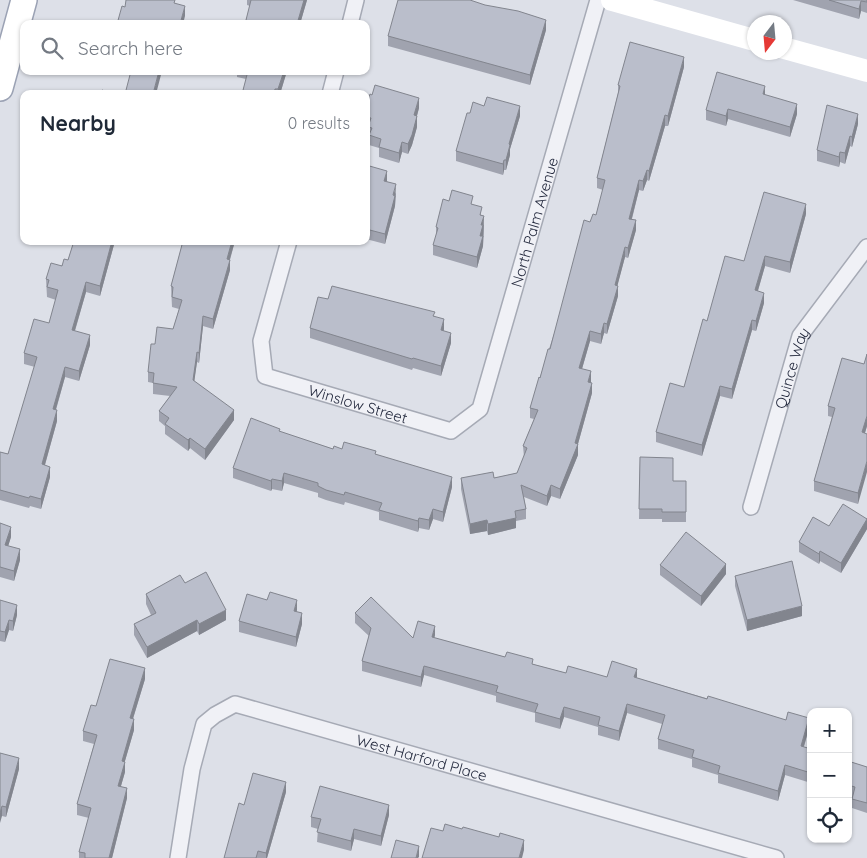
<!DOCTYPE html>
<meta charset="utf-8">
<style>
body{margin:0;font-family:Quicksand,sans-serif;background:#f2f2f3;color:#1f2937}
.controls{position:absolute;right:15px;bottom:15px;display:grid;overflow:hidden;border-radius:10px;box-shadow:0 1px 4px #0004}
.controls button{width:45px;height:45px;display:grid;place-items:center;padding:0;border:0;border-bottom:1px solid #e0e1e3;background:#fff;color:#1f2937;font:25px sans-serif}
.compass{position:absolute;left:747px;top:15px;width:45px;height:45px;border-radius:50%;background:#fff;box-shadow:0 1px 4px #0004;rotate:196deg}
.list{margin:0;padding:0;list-style:none}
h2{display:flex;justify-content:space-between;align-items:center;height:65px;margin:0;padding:0 20px;font-size:21px}
h2 small{font-size:16px;font-weight:400;color:#747a83}
.icon{flex:none;width:28px;height:28px;fill:none;stroke:currentColor;stroke-width:2;stroke-linecap:round;stroke-linejoin:round}
.map{position:relative;flex:none;width:867px;height:858px;overflow:hidden}
.search{position:absolute;background:#fff;box-shadow:0 1px 4px #0004;left:20px;top:20px;width:350px;height:55px;display:flex;align-items:center;gap:12px;box-sizing:border-box;padding:0 18px;border-radius:10px;color:#747a83;font-size:19px}
.panel{position:absolute;background:#fff;box-shadow:0 1px 4px #0004;left:20px;top:90px;width:350px;height:155px;border-radius:10px}
.map>svg:first-child{display:block}
.lines{fill:none;stroke-linecap:round;stroke-linejoin:round}
.street-casing{stroke:#a6aab5;stroke-width:18}
.primary-casing{stroke:#9ba2b4;stroke-width:28}
.street{stroke:#f0f1f6;stroke-width:15}
.secondary{stroke:#fff;stroke-width:22}
.primary{stroke:#fff;stroke-width:25}
.wall{fill:#a0a3af}
.shaded-wall{fill:#82858e}
.building{fill:#babecb;stroke:#82858e}
.labels{text-anchor:middle;dominant-baseline:central;stroke-width:5;stroke-linejoin:round;paint-order:stroke}
.street-label{font-size:15px;fill:#252b3f;stroke:#eceff5}
</style>
<div class="map">
<svg width="867" height="858" viewBox="0 0 867 858">
<rect width="100%" height="100%" fill="#dde0e8"/>
<g class="lines">
<!-- street casing -->
<g class="street-casing">
<g id="street">
<path d="M 350,24 L 356,0"/>
<path d="M 330,94 L 336,71"/>
<path id="s1" d="M 289,241 L 261,341 L 265,376 L 451,431 L 480,409 L 598,0"/>
<path id="s2" d="M 751,507 L 800,336 L 867,247"/>
<path id="s3" d="M 178,858 L 192,769 L 204,724 L 215,715 L 235,704 L 776,858"/>
</g>
</g>
<!-- primary casing -->
<g class="primary-casing">
<path id="primary" d="M 0,88 L 24,0"/>
</g>
<!-- street -->
<use href="#street" class="street"/>
<!-- secondary -->
<path class="secondary" d="M 612,0 L 754,40
M 784,48 L 867,71"/>
<!-- primary -->
<use href="#primary" class="primary"/>
</g>
<!-- wall -->
<path class="wall" d="M 247,0 L 307,0 L 300,24 L 245,24 L 250,6 L 247,5 Z
M 793,0 L 867,0 L 867,13 L 861,11 L 859,19 Z
M 546,30 L 530,85 L 388,46 L 388,36 Z
M 684,67 L 668,126 L 665,126 L 649,181 L 647,180 L 643,191 L 639,190 L 632,219 L 636,230 L 628,258 L 625,257 L 617,286 L 618,296 L 607,334 L 604,333 L 601,344 L 590,341 L 582,369 L 591,383 L 592,393 L 578,444 L 578,455 L 560,499 L 551,496 L 547,506 L 524,497 L 526,509 L 526,519 L 516,521 L 516,528 L 488,535 L 487,531 L 470,534 L 461,489 L 461,478 L 494,478 L 517,473 L 524,457 L 523,446 L 534,419 L 530,418 L 530,408 L 590,222 L 596,215 L 603,190 L 597,188 L 597,178 L 618,93 L 618,85 Z
M 237,71 L 287,71 L 280,94 L 242,94 L 246,79 L 237,77 Z
M 765,95 L 797,114 L 790,137 L 728,119 L 726,126 L 706,120 L 706,110 Z
M 366,107 L 419,108 L 417,116 L 417,127 L 412,145 L 408,154 L 402,152 L 399,163 L 379,157 L 379,148 L 369,145 L 368,128 L 366,127 Z
M 470,113 L 520,116 L 510,149 L 510,155 L 506,170 L 504,170 L 503,175 L 456,161 L 456,151 Z
M 858,124 L 852,147 L 850,146 L 845,164 L 840,162 L 839,167 L 817,161 L 817,150 Z
M 366,165 L 387,181 L 396,194 L 395,206 L 385,244 L 366,239 Z
M 449,201 L 473,205 L 482,216 L 484,227 L 483,246 L 477,268 L 433,255 L 433,245 L 436,237 L 436,227 Z
M 806,214 L 790,273 L 765,266 L 758,291 L 764,303 L 756,331 L 752,330 L 732,399 L 720,396 L 702,456 L 656,442 L 656,432 L 684,387 L 707,321 L 744,261 Z
M 74,241 L 115,241 L 100,296 L 86,292 L 75,331 L 90,345 L 79,381 L 65,377 L 56,410 L 57,421 L 45,465 L 50,477 L 41,509 L 30,506 L 29,508 L 0,500 L 0,452 L 8,454 L 35,367 L 24,364 L 24,353 L 49,323 L 56,300 L 47,297 L 46,279 L 68,260 Z
M 183,241 L 235,241 L 230,260 L 230,270 L 213,329 L 203,326 L 199,363 L 197,362 L 194,381 L 234,420 L 205,460 L 190,448 L 188,451 L 165,434 L 165,426 L 159,421 L 159,411 L 170,396 L 153,394 L 153,383 L 148,382 L 148,372 L 155,344 L 173,329 L 179,309 L 172,307 L 171,286 Z
M 328,299 L 435,316 L 444,329 L 444,331 L 451,343 L 441,376 L 413,368 L 412,370 L 310,338 L 310,328 Z
M 867,354 L 867,426 L 865,433 L 858,504 L 814,491 L 814,481 L 832,417 L 828,416 L 828,406 L 864,364 Z
M 280,432 L 333,449 L 342,449 L 376,455 L 452,487 L 443,522 L 433,519 L 429,530 L 419,528 L 418,532 L 379,520 L 379,512 L 345,502 L 344,505 L 326,500 L 318,497 L 318,493 L 284,483 L 282,491 L 272,489 L 271,491 L 233,478 L 233,468 Z
M 640,457 L 673,481 L 686,481 L 686,522 L 662,522 L 662,519 L 639,519 Z
M 867,518 L 867,529 L 841,573 L 820,561 L 819,564 L 799,552 L 799,542 L 829,526 Z
M 0,523 L 11,537 L 8,546 L 20,560 L 14,581 L 0,577 Z
M 660,565 L 726,574 L 701,606 L 660,575 Z
M 735,576 L 802,616 L 747,631 L 735,586 Z
M 185,583 L 226,620 L 199,635 L 197,631 L 147,658 L 134,635 L 134,624 L 151,615 L 146,604 L 146,594 Z
M 0,600 L 17,615 L 13,631 L 9,630 L 5,642 L 0,641 Z
M 297,610 L 296,612 L 302,624 L 296,647 L 239,632 L 239,621 Z
M 355,613 L 413,638 L 435,635 L 434,638 L 566,673 L 607,677 L 637,678 L 809,728 L 804,747 L 811,749 L 811,783 L 785,775 L 778,801 L 718,783 L 718,775 L 692,767 L 692,759 L 658,749 L 658,739 L 662,724 L 627,713 L 619,741 L 598,735 L 598,727 L 564,717 L 560,729 L 535,722 L 535,713 L 496,702 L 496,696 L 424,675 L 421,687 L 362,671 L 362,661 L 369,636 L 355,623 Z
M 145,679 L 133,719 L 134,730 L 125,761 L 125,772 L 121,786 L 127,798 L 112,858 L 79,858 L 79,852 L 89,818 L 77,815 L 77,804 L 94,744 L 83,741 L 83,731 L 96,706 Z
M 0,753 L 19,769 L 6,817 L 2,816 Z
M 848,761 L 867,767 L 867,813 L 852,808 L 852,796 L 848,794 Z
M 286,792 L 267,858 L 224,858 L 244,805 Z
M 389,815 L 381,846 L 354,839 L 351,851 L 317,842 L 318,829 L 311,827 L 311,817 Z"/>
<!-- shaded-wall -->
<path class="shaded-wall" d="M 304,0 L 307,0 L 300,24 L 297,24 Z
M 861,1 L 861,11 L 859,19 L 859,9 Z
M 185,6 L 185,16 L 183,24 L 180,24 Z
M 546,20 L 546,30 L 530,85 L 530,75 Z
M 684,57 L 684,67 L 668,126 L 668,116 Z
M 159,71 L 162,71 L 156,94 L 153,94 Z
M 284,71 L 287,71 L 280,94 L 278,94 L 278,89 Z
M 765,86 L 765,96 L 763,94 Z
M 419,98 L 419,108 L 414,126 L 414,115 Z
M 797,104 L 797,114 L 790,137 L 790,127 Z
M 520,106 L 520,116 L 510,149 L 510,155 L 506,170 L 506,160 L 509,144 Z
M 728,109 L 728,119 L 726,126 L 726,116 Z
M 858,114 L 858,124 L 852,147 L 852,137 Z
M 665,115 L 665,126 L 649,181 L 649,171 Z
M 417,116 L 417,127 L 412,145 L 408,154 L 408,144 Z
M 850,136 L 850,146 L 845,164 L 845,153 Z
M 402,142 L 402,152 L 399,163 L 399,153 Z
M 840,152 L 840,162 L 839,167 L 839,157 Z
M 504,160 L 504,170 L 503,175 L 503,164 Z
M 647,170 L 647,180 L 643,191 L 643,181 Z
M 387,171 L 387,181 L 384,181 Z
M 639,180 L 639,190 L 629,229 L 629,219 Z
M 396,184 L 395,206 L 385,244 L 385,234 Z
M 806,204 L 806,214 L 790,273 L 790,262 Z
M 484,216 L 483,246 L 477,268 L 477,257 L 481,225 Z
M 636,220 L 636,230 L 628,258 L 628,248 Z
M 112,241 L 115,241 L 100,296 L 100,286 Z
M 232,241 L 235,241 L 227,269 L 227,259 Z
M 625,247 L 625,257 L 615,295 L 615,285 Z
M 765,256 L 765,266 L 755,300 L 755,290 Z
M 230,260 L 230,270 L 213,329 L 213,319 Z
M 86,282 L 86,292 L 72,340 L 72,330 Z
M 618,286 L 618,296 L 607,334 L 607,324 Z
M 764,293 L 764,303 L 756,331 L 756,321 Z
M 203,316 L 203,326 L 199,363 L 199,353 Z
M 444,319 L 444,329 L 441,340 L 441,330 Z
M 752,320 L 752,330 L 732,399 L 732,389 Z
M 604,323 L 604,333 L 601,344 L 601,334 Z
M 590,331 L 590,341 L 579,379 L 579,368 Z
M 451,333 L 451,343 L 441,376 L 441,366 Z
M 90,335 L 90,345 L 79,381 L 79,371 Z
M 197,352 L 197,362 L 193,391 L 193,380 Z
M 65,367 L 65,377 L 53,419 L 53,409 Z
M 591,371 L 591,382 L 588,392 L 588,382 Z
M 592,383 L 592,393 L 576,451 L 578,444 L 578,455 L 560,499 L 560,489 L 575,443 Z
M 720,386 L 720,396 L 702,456 L 702,445 Z
M 57,410 L 57,421 L 42,475 L 42,464 Z
M 234,410 L 234,420 L 205,460 L 205,449 Z
M 867,416 L 867,426 L 862,442 L 862,432 Z
M 190,438 L 190,448 L 188,451 L 188,440 Z
M 867,461 L 867,472 L 858,504 L 858,493 Z
M 50,467 L 50,477 L 41,509 L 41,499 Z
M 284,473 L 284,483 L 282,491 L 282,481 Z
M 452,477 L 452,487 L 443,522 L 443,512 Z
M 272,479 L 272,489 L 271,491 L 271,481 Z
M 551,485 L 551,496 L 547,506 L 547,496 Z
M 433,509 L 433,519 L 429,530 L 429,520 Z
M 419,518 L 419,528 L 418,532 L 418,521 Z
M 516,518 L 516,528 L 488,535 L 488,524 Z
M 867,519 L 867,529 L 841,573 L 841,563 Z
M 487,520 L 487,531 L 470,534 L 470,524 Z
M 11,527 L 11,537 L 5,556 L 5,545 Z
M 20,549 L 20,560 L 14,581 L 14,571 Z
M 820,551 L 820,561 L 819,564 L 819,554 Z
M 726,564 L 726,574 L 701,606 L 701,596 Z
M 297,600 L 297,610 L 294,621 L 294,611 Z
M 17,605 L 17,615 L 13,631 L 13,621 Z
M 802,606 L 802,616 L 747,631 L 747,620 Z
M 226,610 L 226,620 L 199,635 L 199,624 Z
M 302,613 L 302,624 L 296,647 L 296,637 Z
M 9,620 L 9,630 L 5,642 L 5,632 Z
M 197,620 L 197,631 L 147,658 L 147,647 Z
M 435,626 L 435,635 L 432,647 L 432,637 Z
M 424,666 L 424,675 L 421,687 L 421,677 Z
M 145,668 L 145,679 L 130,728 L 130,718 Z
M 637,669 L 637,678 L 634,677 Z
M 627,704 L 627,713 L 619,741 L 619,731 Z
M 564,707 L 564,717 L 560,729 L 560,719 Z
M 809,718 L 809,728 L 801,756 L 801,746 Z
M 134,719 L 134,730 L 122,771 L 122,761 Z
M 19,758 L 19,769 L 6,817 L 6,807 Z
M 125,762 L 125,772 L 118,796 L 118,786 Z
M 785,765 L 785,775 L 778,801 L 778,791 Z
M 286,782 L 286,792 L 267,858 L 266,858 L 266,853 Z
M 127,788 L 127,798 L 112,858 L 109,858 Z
M 389,805 L 389,815 L 381,846 L 381,836 Z
M 2,806 L 2,816 L 0,823 L 0,813 Z
M 354,829 L 354,839 L 351,851 L 351,841 Z
M 524,840 L 524,850 L 522,858 L 519,858 Z
M 419,846 L 419,857 L 418,858 L 416,858 Z"/>
<!-- building -->
<path class="building" d="M 126,0 L 175,0 L 174,3 L 185,6 L 180,24 L 117,24 L 122,6 L 125,7 Z
M 251,0 L 304,0 L 297,24 L 245,24 Z
M 398,0 L 470,0 L 485,5 L 518,11 L 546,20 L 530,75 L 388,36 Z
M 829,0 L 867,0 L 867,2 L 861,1 L 859,9 Z
M 630,42 L 684,57 L 668,116 L 665,115 L 649,171 L 647,170 L 643,181 L 639,180 L 629,219 L 636,220 L 628,248 L 625,247 L 615,285 L 618,286 L 607,324 L 604,323 L 601,334 L 590,331 L 579,368 L 591,371 L 588,382 L 592,383 L 575,443 L 578,444 L 560,489 L 551,485 L 547,496 L 521,485 L 526,509 L 515,511 L 516,518 L 488,524 L 487,520 L 470,524 L 461,478 L 493,472 L 494,478 L 517,473 L 527,448 L 523,446 L 538,410 L 530,408 L 539,377 L 540,378 L 548,349 L 550,349 L 584,220 L 590,222 L 593,214 L 596,215 L 605,180 L 597,178 L 620,86 L 618,85 Z
M 131,71 L 159,71 L 153,94 L 125,94 Z
M 248,71 L 284,71 L 278,89 L 275,89 L 274,94 L 242,94 Z
M 717,72 L 765,86 L 763,94 L 797,104 L 790,127 L 728,109 L 726,116 L 706,110 Z
M 375,85 L 419,98 L 414,115 L 417,116 L 412,135 L 408,144 L 402,142 L 399,153 L 379,147 L 381,139 L 369,135 L 372,128 L 368,127 L 371,118 L 366,117 L 366,107 L 370,94 L 372,95 Z
M 102,90 L 114,94 L 101,94 Z
M 487,97 L 520,106 L 509,144 L 510,145 L 506,160 L 504,160 L 503,164 L 456,151 L 467,113 L 470,113 L 473,102 L 484,106 Z
M 827,105 L 858,114 L 852,137 L 850,136 L 845,153 L 840,152 L 839,157 L 817,150 Z
M 366,165 L 387,171 L 384,181 L 396,184 L 393,195 L 395,196 L 385,234 L 366,229 Z
M 452,190 L 473,196 L 471,204 L 482,207 L 480,215 L 484,216 L 481,225 L 483,225 L 480,236 L 483,236 L 477,257 L 433,245 L 438,228 L 436,227 L 443,199 L 449,201 Z
M 764,192 L 806,204 L 790,262 L 765,256 L 755,290 L 764,293 L 756,321 L 752,320 L 732,389 L 720,386 L 702,445 L 656,432 L 670,383 L 684,387 L 703,319 L 707,321 L 725,256 L 744,261 Z
M 74,241 L 112,241 L 100,286 L 86,282 L 72,330 L 90,335 L 79,371 L 65,367 L 53,409 L 57,410 L 42,464 L 50,467 L 41,499 L 30,496 L 29,498 L 0,490 L 0,452 L 8,454 L 37,357 L 24,353 L 34,319 L 49,323 L 58,290 L 47,287 L 49,280 L 46,279 L 51,263 L 62,266 L 64,259 L 68,260 Z
M 183,241 L 232,241 L 227,259 L 230,260 L 213,319 L 203,316 L 199,353 L 197,352 L 193,380 L 234,410 L 205,449 L 190,438 L 188,440 L 165,424 L 169,418 L 159,411 L 177,387 L 153,383 L 154,373 L 148,372 L 151,344 L 155,344 L 157,327 L 173,329 L 182,300 L 172,297 L 173,287 L 171,286 Z
M 332,286 L 435,312 L 433,316 L 444,319 L 441,330 L 451,333 L 441,366 L 413,358 L 412,359 L 310,328 L 318,297 L 328,299 Z
M 867,354 L 867,416 L 862,432 L 867,434 L 867,461 L 858,493 L 814,481 L 835,408 L 828,406 L 842,358 L 864,364 Z
M 251,418 L 280,429 L 279,431 L 333,449 L 334,446 L 342,449 L 344,442 L 376,451 L 375,454 L 452,477 L 443,512 L 433,509 L 429,520 L 419,518 L 418,521 L 379,510 L 382,503 L 345,492 L 344,495 L 326,490 L 318,486 L 318,483 L 284,473 L 282,481 L 272,479 L 271,481 L 233,468 Z
M 640,457 L 673,458 L 673,481 L 686,481 L 686,512 L 662,512 L 662,509 L 639,509 Z
M 843,504 L 867,519 L 841,563 L 820,551 L 819,554 L 799,542 L 813,517 L 829,526 Z
M 0,523 L 11,527 L 5,545 L 20,549 L 14,571 L 0,567 Z
M 686,532 L 726,564 L 701,596 L 660,565 Z
M 792,561 L 802,606 L 747,620 L 735,576 Z
M 206,572 L 226,610 L 199,624 L 197,620 L 147,647 L 134,624 L 156,613 L 146,594 L 180,575 L 185,583 Z
M 270,592 L 297,600 L 294,611 L 302,613 L 296,637 L 239,621 L 247,594 L 267,600 Z
M 371,597 L 413,638 L 418,621 L 435,626 L 432,637 L 505,657 L 507,652 L 533,659 L 532,664 L 566,673 L 568,666 L 607,677 L 612,661 L 637,669 L 634,677 L 707,699 L 708,696 L 786,720 L 788,712 L 809,718 L 801,746 L 811,749 L 811,773 L 785,765 L 778,791 L 718,773 L 720,766 L 692,757 L 694,750 L 658,739 L 665,715 L 627,704 L 619,731 L 598,725 L 600,717 L 564,707 L 560,719 L 535,712 L 538,704 L 496,692 L 498,686 L 424,666 L 421,677 L 362,661 L 371,628 L 355,613 Z
M 0,600 L 17,605 L 13,621 L 9,620 L 5,632 L 0,631 Z
M 110,659 L 145,668 L 130,718 L 134,719 L 122,761 L 125,762 L 118,786 L 127,788 L 109,858 L 85,858 L 85,853 L 79,852 L 91,808 L 77,804 L 97,735 L 83,731 L 91,705 L 96,706 Z
M 0,753 L 19,758 L 6,807 L 2,806 L 0,813 Z
M 848,761 L 867,767 L 867,803 L 852,799 L 855,787 L 848,785 Z
M 253,773 L 286,782 L 266,853 L 258,851 L 256,858 L 224,858 L 239,803 L 244,805 Z
M 320,786 L 389,805 L 381,836 L 354,829 L 351,841 L 317,832 L 321,819 L 311,817 Z
M 445,824 L 462,829 L 463,827 L 499,837 L 500,833 L 524,840 L 519,858 L 422,858 L 431,828 L 443,831 Z
M 396,840 L 419,846 L 416,858 L 391,858 Z"/>
<g class="labels">
<!-- street labels -->
<g class="street-label">
<text stroke="none"><textPath href="#s1" startOffset="564">North Palm Avenue</textPath></text>
<text stroke="none"><textPath href="#s2" startOffset="145">Quince Way</textPath></text>
<text stroke="none"><textPath href="#s1" startOffset="236">Winslow Street</textPath></text>
<text stroke="none"><textPath href="#s3" startOffset="368">West Harford Place</textPath></text>
</g>
</g>
</svg>
<div class="controls">
<button>+</button>
<button>−</button>
<button><svg class="icon" aria-label="locate" viewBox="0 0 24 24"><circle cx="12" cy="12" r="6"/><path d="M12 2v4M12 18v4M2 12h4M18 12h4"/></svg></button>
</div>
<svg class="compass" viewBox="-18 -18 36 36"><path d="M0-13l5 13h-10z" fill="#e53935"/><path d="M0 13l5-13h-10z" fill="#747a83"/></svg>
<div class="search"><svg class="icon" aria-label="search" viewBox="0 0 24 24"><circle cx="10" cy="10" r="6"/><path d="M15 15l6 6"/></svg>Search here</div>
<section class="panel">
<h2>Nearby<small>0 results</small></h2>
<ul class="list">
</ul>
</section>
</div>
